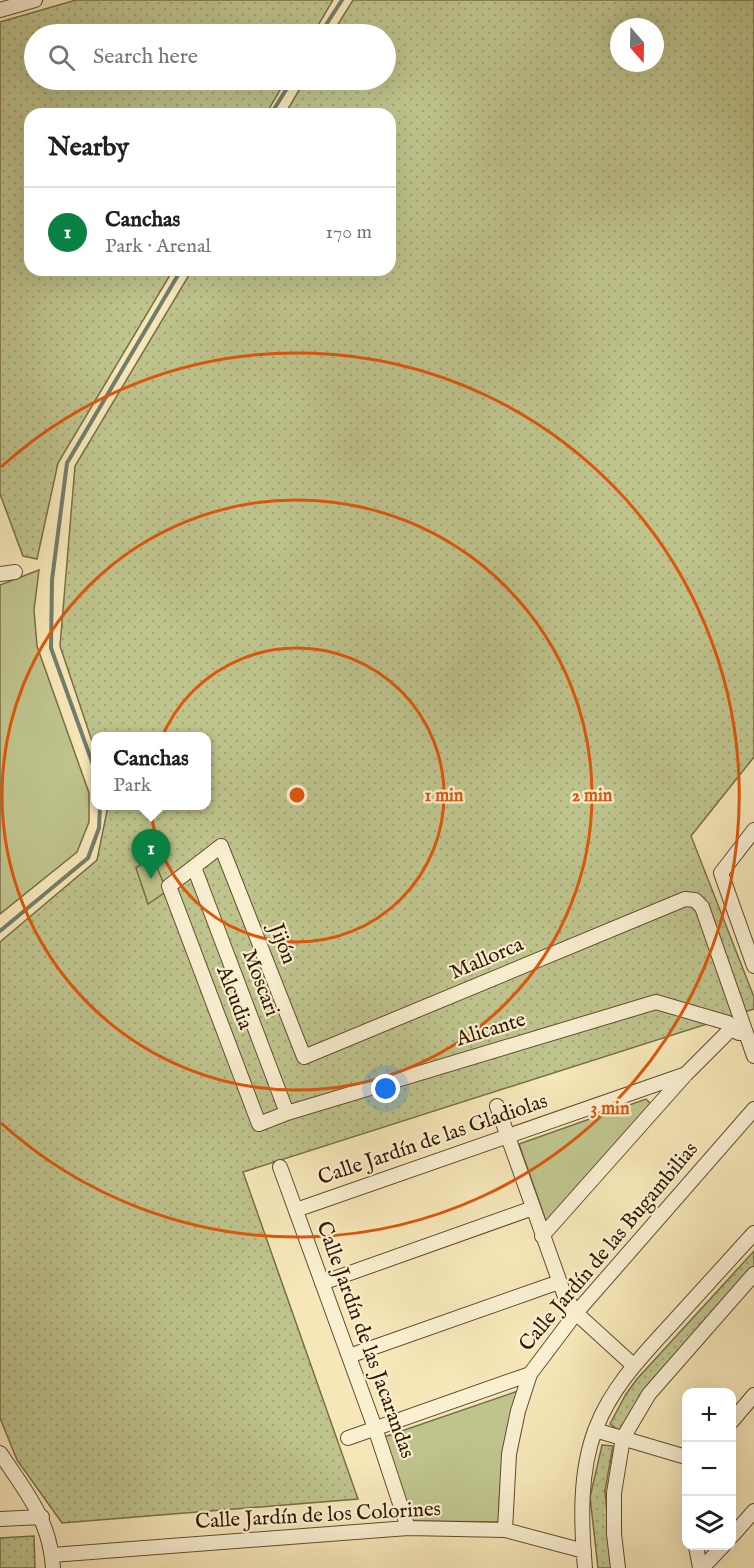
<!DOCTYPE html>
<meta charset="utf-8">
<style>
body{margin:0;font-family:"IM FELL English",serif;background:#f2f2f2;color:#202124}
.controls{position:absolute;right:18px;bottom:18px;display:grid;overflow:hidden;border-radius:12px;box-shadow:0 6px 24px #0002}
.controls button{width:54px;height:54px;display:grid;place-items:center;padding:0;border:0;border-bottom:2px solid #e0e0e0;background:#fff;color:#202124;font:30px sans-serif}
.compass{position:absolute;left:610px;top:18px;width:54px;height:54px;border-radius:50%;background:#fff;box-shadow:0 6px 24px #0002;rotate:160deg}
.you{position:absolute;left:386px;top:1089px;width:21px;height:21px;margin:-15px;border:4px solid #fff;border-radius:50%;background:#1a73e8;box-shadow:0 0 0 9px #1a73e833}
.badge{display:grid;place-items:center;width:39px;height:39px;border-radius:50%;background:#0b8043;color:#fff;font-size:20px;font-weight:700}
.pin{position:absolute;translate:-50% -50px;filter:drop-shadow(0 2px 3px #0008)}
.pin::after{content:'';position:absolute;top:32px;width:21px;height:18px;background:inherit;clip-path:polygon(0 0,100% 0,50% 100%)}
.popup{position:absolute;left:91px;top:732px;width:120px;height:78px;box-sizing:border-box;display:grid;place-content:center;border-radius:12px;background:#fff;filter:drop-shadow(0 2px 4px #0005);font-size:20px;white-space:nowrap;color:#757577}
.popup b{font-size:22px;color:#202124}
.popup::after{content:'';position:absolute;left:50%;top:100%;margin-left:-12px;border:12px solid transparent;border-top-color:#fff}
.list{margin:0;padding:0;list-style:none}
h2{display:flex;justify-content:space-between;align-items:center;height:78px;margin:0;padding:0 24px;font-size:26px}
h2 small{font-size:20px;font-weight:400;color:#757577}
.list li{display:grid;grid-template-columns:39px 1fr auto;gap:18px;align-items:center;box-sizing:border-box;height:90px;padding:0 24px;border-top:2px solid #e0e0e0}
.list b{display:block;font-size:22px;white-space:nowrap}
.list p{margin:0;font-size:20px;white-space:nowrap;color:#757577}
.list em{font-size:20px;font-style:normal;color:#757577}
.icon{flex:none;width:33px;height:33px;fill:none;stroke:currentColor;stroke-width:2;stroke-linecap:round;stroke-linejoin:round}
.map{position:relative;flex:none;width:754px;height:1568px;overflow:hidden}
.search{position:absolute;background:#fff;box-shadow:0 6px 24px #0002;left:24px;top:24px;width:372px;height:66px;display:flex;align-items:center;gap:15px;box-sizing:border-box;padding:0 21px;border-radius:33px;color:#757577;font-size:22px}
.panel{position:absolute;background:#fff;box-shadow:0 6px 24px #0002;left:24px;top:108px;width:372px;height:168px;border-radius:18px}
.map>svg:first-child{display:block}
.grass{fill:url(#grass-dots);stroke:#796e47;stroke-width:1.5;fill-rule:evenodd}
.green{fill:#bfc48d;stroke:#796e47;stroke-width:1.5}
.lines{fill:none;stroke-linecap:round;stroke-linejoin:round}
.stream{stroke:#737d69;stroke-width:4}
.minor-casing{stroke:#644c2f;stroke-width:16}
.minor{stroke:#f9efd1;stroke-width:14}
.ring{fill:none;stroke:#df560b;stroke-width:3}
.labels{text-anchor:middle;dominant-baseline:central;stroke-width:4.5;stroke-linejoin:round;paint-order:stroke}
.street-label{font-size:21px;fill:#331801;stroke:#f9efd1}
.centre{fill:#df560b;stroke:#f9efd1;stroke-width:3}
.ring-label{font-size:18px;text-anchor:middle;font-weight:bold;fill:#df560b;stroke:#f9efd1;stroke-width:4.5;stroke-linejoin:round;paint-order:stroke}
</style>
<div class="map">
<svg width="754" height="1568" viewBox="0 0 754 1568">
<defs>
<pattern id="grass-dots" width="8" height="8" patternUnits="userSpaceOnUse" patternTransform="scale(1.5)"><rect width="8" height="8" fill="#bfc48d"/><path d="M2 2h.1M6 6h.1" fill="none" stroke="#a5a878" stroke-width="1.8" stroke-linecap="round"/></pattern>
</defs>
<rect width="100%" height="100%" fill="#f6e7b8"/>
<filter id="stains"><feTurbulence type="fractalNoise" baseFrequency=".00333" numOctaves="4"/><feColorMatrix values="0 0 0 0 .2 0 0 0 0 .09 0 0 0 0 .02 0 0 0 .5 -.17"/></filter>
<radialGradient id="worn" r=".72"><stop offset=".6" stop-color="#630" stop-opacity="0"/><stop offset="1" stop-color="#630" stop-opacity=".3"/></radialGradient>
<!-- grass -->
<path class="grass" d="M 76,0 L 333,0 L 313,34 L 34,34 L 34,80 L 286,80 L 266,114 L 30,114 L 30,270 L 173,270 L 58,463 L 37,559 L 23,556 L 0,494 L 0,22 Z
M 353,0 L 754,0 L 754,757 L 691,836 L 754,997 L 754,1009 L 243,1172 L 358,1499 L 62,1523 L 17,1460 L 0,1418 L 0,942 L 97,860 L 108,806 L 207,806 L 207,736 L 96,736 L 95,750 L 60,646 L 75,466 L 192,270 L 390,270 L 390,114 L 285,114 L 305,80 L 386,80 L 386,34 L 332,34 ZM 619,27 L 655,27 L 655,63 L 619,63 Z
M 754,1251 L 754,1269 L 620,1431 L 610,1424 L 626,1394 L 637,1379 Z
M 602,1445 L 613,1446 L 605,1491 L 612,1568 L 598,1568 L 590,1497 Z
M 34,1536 L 35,1568 L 0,1568 L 0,1538 Z"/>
<!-- green -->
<path class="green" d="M 39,570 L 34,610 L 37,646 L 89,793 L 89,822 L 77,852 L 0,914 L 0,585 Z
M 152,856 L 167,891 L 148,904 L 136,868 Z
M 646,1099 L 652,1105 L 547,1224 L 519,1144 Z
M 518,1391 C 507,1435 498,1477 499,1522 L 412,1521 L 384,1437 Z"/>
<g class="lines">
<!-- stream -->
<path class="stream" d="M 320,34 L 342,0
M 271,114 L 292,80
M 96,773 L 51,648 L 52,580 L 67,463 L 181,270
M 0,931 L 88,858 L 99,828 L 100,806"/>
<!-- minor casing -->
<g class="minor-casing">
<path id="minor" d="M 0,10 L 35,0
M 0,574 L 15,572
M 754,830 L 721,873 L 754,966
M 194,867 L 287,1113
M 731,1029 L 728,1023 L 656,1002 L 287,1113 L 259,1124 L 169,886 L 221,846 L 304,1057 L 685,899 L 695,900 L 702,907 L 754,1056
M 497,1106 L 564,1294 L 576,1313 L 633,1365
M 280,1167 L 375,1428 L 408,1528
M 296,1210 L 686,1074
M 542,1236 L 686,1074 L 731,1029 L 739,1033
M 322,1283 L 533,1208
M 349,1356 L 559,1282
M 732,1421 L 754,1395
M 595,1430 L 686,1457
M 348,1438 L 530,1374
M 0,1453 C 26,1492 50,1520 53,1568
M 0,1519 L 42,1517
M 505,1530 L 509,1454 L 518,1411 L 530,1374 L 576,1313 L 754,1109
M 732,1536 L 754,1511
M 696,1546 L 700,1568
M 52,1555 L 408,1528 L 505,1530 L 584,1551
M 585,1568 C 581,1523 579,1471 596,1428 C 612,1386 644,1354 674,1321 C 700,1292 727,1263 754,1233
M 618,1568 L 614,1534 L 614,1493 L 623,1438 L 649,1394 L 754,1274
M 702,1568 L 723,1546"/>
</g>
<!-- minor -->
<use href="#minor" class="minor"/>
</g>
<!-- distance rings -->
<g class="ring">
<circle cx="297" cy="795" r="147"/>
<circle cx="297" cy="795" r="295"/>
<path d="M1 467A442 442 0 1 1 1 1123"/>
</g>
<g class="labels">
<!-- street labels -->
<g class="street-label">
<text transform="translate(282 944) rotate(69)">Jijón</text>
<text transform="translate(487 959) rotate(-23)">Mallorca</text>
<text transform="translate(260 983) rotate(69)">Moscari</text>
<text transform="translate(234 998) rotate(69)">Alcudia</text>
<text transform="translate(491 1030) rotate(-17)">Alicante</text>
<text transform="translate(433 1140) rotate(-19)">Calle Jardín de las Gladiolas</text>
<text transform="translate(609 1247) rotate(-50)">Calle Jardín de las Bugambilias</text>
<text transform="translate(365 1340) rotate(70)">Calle Jardín de las Jacarandas</text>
<text transform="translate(318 1516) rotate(-3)">Calle Jardín de los Colorines</text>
</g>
</g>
<circle cx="297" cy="795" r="9" class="centre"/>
<g class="ring-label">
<text x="444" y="801">1 min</text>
<text x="592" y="801">2 min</text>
<text x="610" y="1114">3 min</text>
</g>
<rect width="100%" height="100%" filter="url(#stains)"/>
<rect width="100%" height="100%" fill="url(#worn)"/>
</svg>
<div class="controls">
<button>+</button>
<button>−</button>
<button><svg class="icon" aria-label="layers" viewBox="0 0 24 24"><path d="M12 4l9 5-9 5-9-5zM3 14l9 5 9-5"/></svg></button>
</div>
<svg class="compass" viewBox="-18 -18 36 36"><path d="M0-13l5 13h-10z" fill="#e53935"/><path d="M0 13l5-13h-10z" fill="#757577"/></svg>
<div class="you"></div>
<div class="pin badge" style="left:151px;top:879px">1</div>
<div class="popup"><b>Canchas</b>Park</div>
<div class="search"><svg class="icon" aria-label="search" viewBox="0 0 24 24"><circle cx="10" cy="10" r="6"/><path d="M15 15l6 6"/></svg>Search here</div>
<section class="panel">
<h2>Nearby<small></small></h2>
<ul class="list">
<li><span class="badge">1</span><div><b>Canchas</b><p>Park · Arenal</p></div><em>170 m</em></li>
</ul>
</section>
</div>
